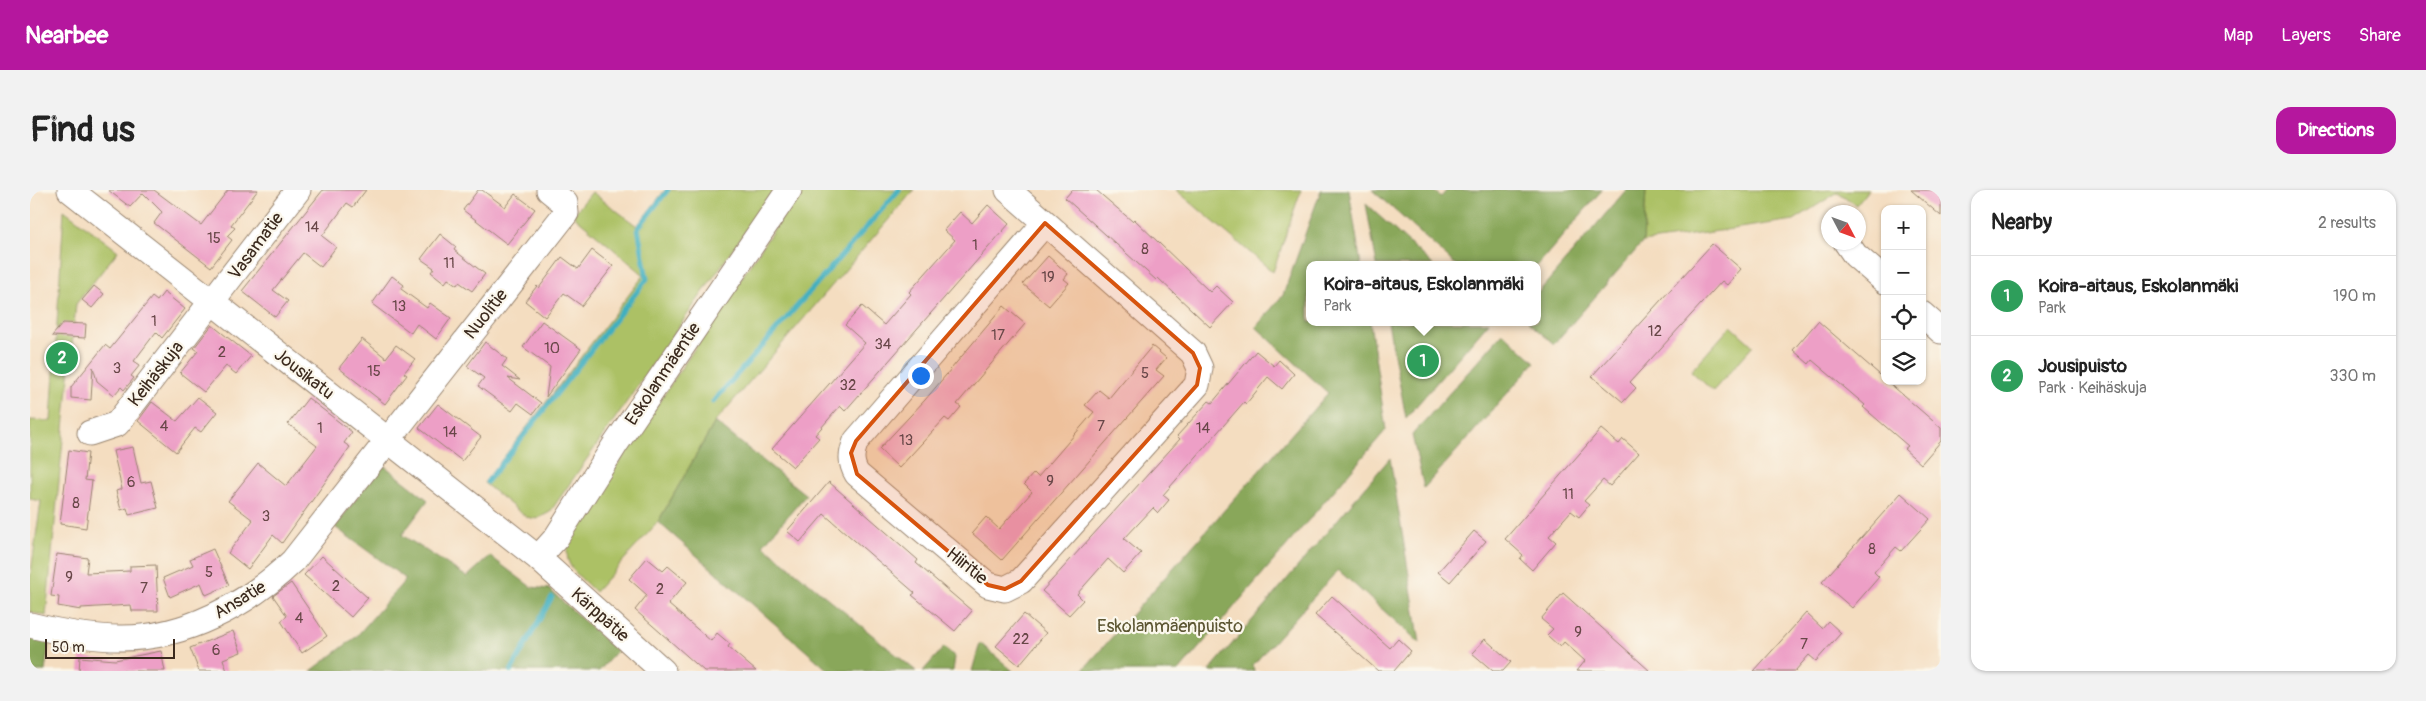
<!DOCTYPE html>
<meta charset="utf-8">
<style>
body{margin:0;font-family:Pangolin,sans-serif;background:#f2f2f2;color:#222}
.controls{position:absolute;right:15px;top:15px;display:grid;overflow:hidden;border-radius:10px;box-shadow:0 1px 4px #0004}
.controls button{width:45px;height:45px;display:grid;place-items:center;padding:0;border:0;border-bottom:1px solid #e0e0e0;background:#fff;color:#222;font:25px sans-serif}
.compass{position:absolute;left:1791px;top:15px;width:45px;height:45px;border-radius:50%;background:#fff;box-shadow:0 1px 4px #0004;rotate:131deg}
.scale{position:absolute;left:15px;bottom:12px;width:130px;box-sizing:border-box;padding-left:5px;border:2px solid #3b2a1e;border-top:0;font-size:14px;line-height:18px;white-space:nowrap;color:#3b2a1e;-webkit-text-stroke:4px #fbf7ec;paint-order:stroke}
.you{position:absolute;left:890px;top:185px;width:18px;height:18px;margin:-12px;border:4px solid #fff;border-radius:50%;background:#1a73e8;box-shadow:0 0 0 8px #1a73e833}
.badge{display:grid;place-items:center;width:32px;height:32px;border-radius:50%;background:#b5179e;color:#fff;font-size:16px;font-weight:700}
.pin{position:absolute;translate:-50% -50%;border:2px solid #fff;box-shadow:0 1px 5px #0006}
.popup{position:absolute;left:1276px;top:71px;width:235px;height:65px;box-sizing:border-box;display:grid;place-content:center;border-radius:10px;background:#fff;filter:drop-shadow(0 1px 4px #0005);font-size:16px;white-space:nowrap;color:#767676}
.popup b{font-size:19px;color:#222}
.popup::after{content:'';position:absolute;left:50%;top:100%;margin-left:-10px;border:10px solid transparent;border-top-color:#fff}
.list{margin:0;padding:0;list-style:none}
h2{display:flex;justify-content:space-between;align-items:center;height:65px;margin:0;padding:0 20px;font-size:21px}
h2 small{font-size:16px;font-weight:400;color:#767676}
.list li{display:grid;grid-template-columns:32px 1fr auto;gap:15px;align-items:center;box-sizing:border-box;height:80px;padding:0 20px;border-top:1px solid #e0e0e0}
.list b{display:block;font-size:19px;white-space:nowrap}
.list p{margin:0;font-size:16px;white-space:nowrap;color:#767676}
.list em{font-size:16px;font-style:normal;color:#767676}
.icon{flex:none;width:28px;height:28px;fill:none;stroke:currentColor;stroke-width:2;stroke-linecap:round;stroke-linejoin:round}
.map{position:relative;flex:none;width:1911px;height:481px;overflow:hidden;border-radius:15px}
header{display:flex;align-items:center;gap:30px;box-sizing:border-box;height:70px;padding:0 25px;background:#b5179e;color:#fff}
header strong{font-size:24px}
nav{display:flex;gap:28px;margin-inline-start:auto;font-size:18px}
.intro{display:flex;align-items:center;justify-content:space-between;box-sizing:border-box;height:120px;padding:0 30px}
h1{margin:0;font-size:35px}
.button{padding:12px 22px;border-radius:15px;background:#b5179e;color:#fff;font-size:18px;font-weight:700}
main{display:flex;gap:30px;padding:0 30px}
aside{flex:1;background:#fff;border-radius:15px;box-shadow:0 1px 4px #0004}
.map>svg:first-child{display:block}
.green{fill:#acc165;stroke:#747642}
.forest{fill:#89a75a;stroke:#62683c}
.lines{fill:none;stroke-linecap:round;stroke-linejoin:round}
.stream{stroke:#41afbf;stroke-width:5}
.building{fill:#ed9fc6}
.minor-casing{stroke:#98846f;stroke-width:27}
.minor{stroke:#fff;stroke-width:25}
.marked{fill:#d7540e;fill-opacity:0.2;stroke:#d7540e;stroke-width:4;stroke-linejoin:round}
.labels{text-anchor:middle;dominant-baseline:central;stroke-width:4.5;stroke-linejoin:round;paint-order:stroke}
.number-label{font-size:15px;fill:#684748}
.street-label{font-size:18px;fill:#3b2a1e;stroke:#fbf7ec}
.park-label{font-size:18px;fill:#5d5733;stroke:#fbf7ec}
</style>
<header>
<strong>Nearbee</strong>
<nav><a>Map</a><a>Layers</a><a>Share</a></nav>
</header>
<div class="intro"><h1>Find us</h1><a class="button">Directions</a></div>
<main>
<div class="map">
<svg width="1911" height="481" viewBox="0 0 1911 481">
<rect width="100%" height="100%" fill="#fbf7ec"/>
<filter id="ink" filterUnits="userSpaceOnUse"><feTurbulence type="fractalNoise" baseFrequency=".02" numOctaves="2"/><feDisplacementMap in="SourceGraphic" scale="10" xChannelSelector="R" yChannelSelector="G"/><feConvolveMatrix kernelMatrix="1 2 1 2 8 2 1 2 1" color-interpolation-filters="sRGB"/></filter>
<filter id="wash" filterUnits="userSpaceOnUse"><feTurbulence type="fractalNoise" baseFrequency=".0096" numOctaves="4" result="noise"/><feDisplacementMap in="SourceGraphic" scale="20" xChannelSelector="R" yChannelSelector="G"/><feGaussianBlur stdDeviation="1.12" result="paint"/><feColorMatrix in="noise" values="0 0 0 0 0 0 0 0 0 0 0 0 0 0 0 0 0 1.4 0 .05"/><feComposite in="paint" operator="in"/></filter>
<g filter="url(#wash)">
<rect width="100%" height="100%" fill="#f4ddc0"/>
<!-- green -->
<path class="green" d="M 635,0 L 744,0 L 520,322 L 507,329 L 496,327 L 454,293 L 614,85 L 543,25 L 562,2 L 607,36 Z
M 770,0 L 884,0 L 685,232 L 628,332 L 565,402 C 544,380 529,375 542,343 Z
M 1146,0 L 1271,0 L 1243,82 Z
M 1616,0 L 1838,0 L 1826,15 L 1808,2 L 1764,30 L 1613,52 Z
M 34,20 L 88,61 L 46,114 L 16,426 L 0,422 L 0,389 L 11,311 L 0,309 L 0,230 L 21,231 Z
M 1701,136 L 1723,156 L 1683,201 L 1661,181 Z"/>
<!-- forest -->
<path class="forest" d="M 1291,0 L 1319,0 L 1331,75 L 1279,75 L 1279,132 L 1340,132 L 1356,240 L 1149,481 L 1052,481 L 1298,203 L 1226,137 L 1253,105 Z
M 1342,0 L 1403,0 L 1411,7 L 1417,0 L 1572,0 L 1507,76 L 1426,75 Z
M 1596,0 L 1616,0 L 1613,52 L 1524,154 L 1498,132 L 1507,132 L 1507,104 Z
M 1336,14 L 1403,75 L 1347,75 Z
M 1358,132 L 1459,132 L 1376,228 Z
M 1473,143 L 1505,172 L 1394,298 L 1382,245 Z
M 685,232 L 776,305 L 733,355 L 886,481 L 799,481 L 628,332 Z
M 1360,268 L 1390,453 L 1308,380 L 1223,475 L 1224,481 L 1179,481 Z
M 350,276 L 356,277 L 398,310 L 372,345 L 437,387 L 460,366 L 501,397 L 519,399 L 587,461 L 569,481 L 281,481 L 326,447 L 376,389 L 305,337 Z
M 0,447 L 19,452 L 15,481 L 0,481 Z
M 950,453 L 983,481 L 942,481 Z
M 914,457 L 925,467 L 923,481 L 893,481 Z"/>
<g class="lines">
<!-- stream -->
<path class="stream" d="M 683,212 L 869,0
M 457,292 L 617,89 L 608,38 L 638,0
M 481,481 L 522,407"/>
</g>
<g id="blocks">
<!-- building -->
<path class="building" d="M 78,0 L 124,0 L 171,35 L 198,0 L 228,0 L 201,35 L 205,38 L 197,46 L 202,50 L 181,77 L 124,33 L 132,22 L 113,3 L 100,17 Z
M 293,0 L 336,0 L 323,17 L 317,13 L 292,46 L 306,57 L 291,77 L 273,63 L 243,100 L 258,111 L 245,127 L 212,101 Z
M 448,0 L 452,0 L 475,17 L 485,4 L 505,19 L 477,54 L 433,20 Z
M 1042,0 L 1066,0 L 1102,31 L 1104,29 L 1180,102 L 1186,96 L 1203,112 L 1180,137 L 1128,88 L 1126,90 L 1035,8 Z
M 1881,0 L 1911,0 L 1911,26 Z
M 958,15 L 979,34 L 815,221 L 810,216 L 785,245 L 789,248 L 763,277 L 742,259 L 835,153 L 815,135 L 832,116 L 854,135 L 881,104 L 879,102 L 925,50 L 914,40 L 930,22 L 942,33 Z
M 410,44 L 426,57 L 424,60 L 455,84 L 442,101 L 429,92 L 427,95 L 418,89 L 415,93 L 401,82 L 404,78 L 391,69 Z
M 1682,54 L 1711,79 L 1697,95 L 1692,91 L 1600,192 L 1606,198 L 1593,212 L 1562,186 Z
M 562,60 L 583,76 L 552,116 L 534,103 L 515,127 L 495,111 L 507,96 L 509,98 L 532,67 L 548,79 Z
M 1018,66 L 1038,84 L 1034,89 L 1039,93 L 1019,116 L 993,94 Z
M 362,86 L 374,95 L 371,99 L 397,118 L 400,113 L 421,128 L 406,149 L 387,134 L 381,143 L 342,114 Z
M 64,96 L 74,104 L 62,118 L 52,110 Z
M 134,102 L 155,119 L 132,148 L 126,142 L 104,171 L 110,175 L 101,186 L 104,188 L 94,200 L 91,197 L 84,205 L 67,191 L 63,177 L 61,210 L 41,208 L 41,197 L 75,155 L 80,159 L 122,107 L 127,111 Z
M 974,116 L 995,134 L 927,214 L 931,217 L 919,231 L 915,228 L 869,278 L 849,259 L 895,210 Z
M 512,131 L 551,159 L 516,207 L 520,177 L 493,157 Z
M 1788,131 L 1911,238 L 1911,251 L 1891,274 L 1874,259 L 1878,256 L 1833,217 L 1835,215 L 1782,170 L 1779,174 L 1763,160 Z
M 33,133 L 56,134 L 55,148 L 22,146 Z
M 182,135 L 221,166 L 206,184 L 196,176 L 174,202 L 150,183 L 168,161 L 164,158 Z
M 332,149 L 356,168 L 366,155 L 385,169 L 374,183 L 377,185 L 355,214 L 309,178 Z
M 455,152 L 477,169 L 472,176 L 490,190 L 478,188 L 511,213 L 503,224 L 488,213 L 482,221 L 448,196 L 454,188 L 437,176 Z
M 1122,156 L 1136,168 L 1126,180 L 1134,186 L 972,370 L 942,343 L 956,327 L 969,339 L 1002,302 L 994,294 L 1004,283 L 1008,287 L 1064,222 L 1055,215 L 1069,200 L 1079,208 Z
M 1226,161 L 1244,176 L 1249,170 L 1264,184 L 1252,199 L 1238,187 L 1216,214 L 1214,212 L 1133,305 L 1139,310 L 1128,323 L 1123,318 L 1094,349 L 1111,363 L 1093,383 L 1078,369 L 1047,404 L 1053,410 L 1039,425 L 1012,401 L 1150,249 L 1147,246 L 1179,211 L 1182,213 Z
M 168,207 L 187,222 L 171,242 L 165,238 L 146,262 L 108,231 L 122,212 L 147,231 Z
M 278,208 L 322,242 L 314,253 L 320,257 L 252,353 L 243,345 L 218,379 L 198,363 L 223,330 L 198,311 L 228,273 L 256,296 L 287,256 L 258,234 Z
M 408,214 L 451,247 L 432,271 L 389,238 Z
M 1571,239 L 1589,254 L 1593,249 L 1609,263 L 1580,296 L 1573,290 L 1554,311 L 1559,315 L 1549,327 L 1541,321 L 1519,346 L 1526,352 L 1502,380 L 1490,369 L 1493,365 L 1475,349 Z
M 103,257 L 111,293 L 121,291 L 128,318 L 99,325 L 97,318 L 91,320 L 86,301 L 92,299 L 83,261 Z
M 39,260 L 58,263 L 55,290 L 62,291 L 56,338 L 30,334 Z
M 799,292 L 888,370 L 886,373 L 942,421 L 925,441 L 882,405 L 885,403 L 794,324 L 770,352 L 757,341 Z
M 1871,303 L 1900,329 L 1871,361 L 1866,357 L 1844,382 L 1849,387 L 1822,418 L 1792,392 Z
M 1444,341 L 1456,351 L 1420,392 L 1408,382 Z
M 183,359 L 199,395 L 176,405 L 171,393 L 140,407 L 133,388 L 163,375 L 160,369 Z
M 27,364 L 58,368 L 56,383 L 100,381 L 100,376 L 126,375 L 128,421 L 102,421 L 101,415 L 51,418 L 51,420 L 28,416 L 29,407 L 21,406 Z
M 292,366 L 338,408 L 321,427 L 274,385 Z
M 617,368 L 633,381 L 638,376 L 657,392 L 638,414 L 681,451 L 687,443 L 700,454 L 698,457 L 726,481 L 674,481 L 605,420 L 617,405 L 599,389 Z
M 261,393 L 297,446 L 272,463 L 251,431 L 257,426 L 243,406 Z
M 1533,403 L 1620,481 L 1547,481 L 1555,471 L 1534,452 L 1530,457 L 1517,445 L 1523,439 L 1511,429 Z
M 1302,406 L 1360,458 L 1368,449 L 1381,461 L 1364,481 L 1348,481 L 1285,425 Z
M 1776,423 L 1792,438 L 1798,431 L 1811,443 L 1786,471 L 1779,465 L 1765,481 L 1724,481 Z
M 994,424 L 1016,443 L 989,475 L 966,456 Z
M 203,441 L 211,462 L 193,469 L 197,481 L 169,481 L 160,458 Z
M 1455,449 L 1481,472 L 1473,481 L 1463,481 L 1442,463 Z
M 131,461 L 135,481 L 49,481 L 50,467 L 85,470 Z"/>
</g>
</g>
<g filter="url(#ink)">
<use href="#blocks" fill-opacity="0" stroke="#98846f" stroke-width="1"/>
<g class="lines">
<!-- minor casing -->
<g class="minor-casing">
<path id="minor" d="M 40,0 L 508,368 L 633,481
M 978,0 L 1163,163 L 1170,178 L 1167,195 L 991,391 L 975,399 L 958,395 L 827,284 C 820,272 821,264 826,251 L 1015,33
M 1816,52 L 1825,65 L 1855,91
M 1892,124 L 1911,141
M 60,243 L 87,234 L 268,0
M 508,368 L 526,348 L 585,255 L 759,0
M 0,435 C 29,442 60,448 90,448 C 154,449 218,414 263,371 L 536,23 L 535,13 L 519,0"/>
</g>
<!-- minor -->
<use href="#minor" class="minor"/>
</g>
</g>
<!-- marked area -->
<path class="marked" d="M 1015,33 L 1163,163 L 1170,178 L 1167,195 L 991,391 L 975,399 L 958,395 L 827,284 L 821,263 L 826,251 Z"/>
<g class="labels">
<!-- number labels -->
<g class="number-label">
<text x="282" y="37">14</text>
<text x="184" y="48">15</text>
<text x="945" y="55">1</text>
<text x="1115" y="59">8</text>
<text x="419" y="73">11</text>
<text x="1018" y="87">19</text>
<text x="369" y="116">13</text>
<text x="124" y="131">1</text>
<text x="1625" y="141">12</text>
<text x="968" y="145">17</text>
<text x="853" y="154">34</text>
<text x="522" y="158">10</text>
<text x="192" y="162">2</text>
<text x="87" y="178">3</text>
<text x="344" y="181">15</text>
<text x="1115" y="183">5</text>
<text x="818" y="195">32</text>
<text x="134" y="236">4</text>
<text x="1071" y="236">7</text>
<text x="290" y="238">1</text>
<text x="1173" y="238">14</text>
<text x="420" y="242">14</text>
<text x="876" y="250">13</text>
<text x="1020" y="291">9</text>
<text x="101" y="292">6</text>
<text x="1538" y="304">11</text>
<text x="46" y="313">8</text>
<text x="236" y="326">3</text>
<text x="1842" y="359">8</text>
<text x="179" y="382">5</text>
<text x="39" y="387">9</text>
<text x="306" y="396">2</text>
<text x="114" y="398">7</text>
<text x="630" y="399">2</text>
<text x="269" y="428">4</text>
<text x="1548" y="442">9</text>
<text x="991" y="449">22</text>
<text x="1774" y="454">7</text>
<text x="186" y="460">6</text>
</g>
<!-- street labels -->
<g class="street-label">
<text transform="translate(226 56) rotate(-53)">Vasamatie</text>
<text transform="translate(456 124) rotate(-52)">Nuolitie</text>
<text transform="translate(126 184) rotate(-52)">Keihäskuja</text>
<text transform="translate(274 184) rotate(38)">Jousikatu</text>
<text transform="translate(633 184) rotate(-56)">Eskolanmäentie</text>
<text transform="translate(937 376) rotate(39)">Hiiritie</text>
<text transform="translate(210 410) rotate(-31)">Ansatie</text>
<text transform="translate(570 425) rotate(42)">Kärppätie</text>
</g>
<!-- park labels -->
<g class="park-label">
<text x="1140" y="436">Eskolanmäenpuisto</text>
</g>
</g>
</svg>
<div class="controls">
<button>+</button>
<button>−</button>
<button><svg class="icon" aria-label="locate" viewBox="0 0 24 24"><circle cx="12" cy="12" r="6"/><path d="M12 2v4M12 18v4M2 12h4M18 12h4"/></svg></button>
<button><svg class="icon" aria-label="layers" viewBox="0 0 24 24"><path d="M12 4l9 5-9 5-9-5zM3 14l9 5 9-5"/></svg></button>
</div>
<svg class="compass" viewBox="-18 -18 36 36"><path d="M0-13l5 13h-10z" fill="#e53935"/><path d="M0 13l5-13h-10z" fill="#767676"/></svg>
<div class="scale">50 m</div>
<div class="you"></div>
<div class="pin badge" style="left:1393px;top:171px;background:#2e9e5b">1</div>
<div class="popup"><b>Koira-aitaus, Eskolanmäki</b>Park</div>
<div class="pin badge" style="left:32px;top:168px;background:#2e9e5b">2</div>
</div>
<aside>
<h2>Nearby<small>2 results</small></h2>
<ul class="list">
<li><span class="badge" style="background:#2e9e5b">1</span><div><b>Koira-aitaus, Eskolanmäki</b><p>Park</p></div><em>190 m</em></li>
<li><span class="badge" style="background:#2e9e5b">2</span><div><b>Jousipuisto</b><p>Park · Keihäskuja</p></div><em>330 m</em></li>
</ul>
</aside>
</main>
